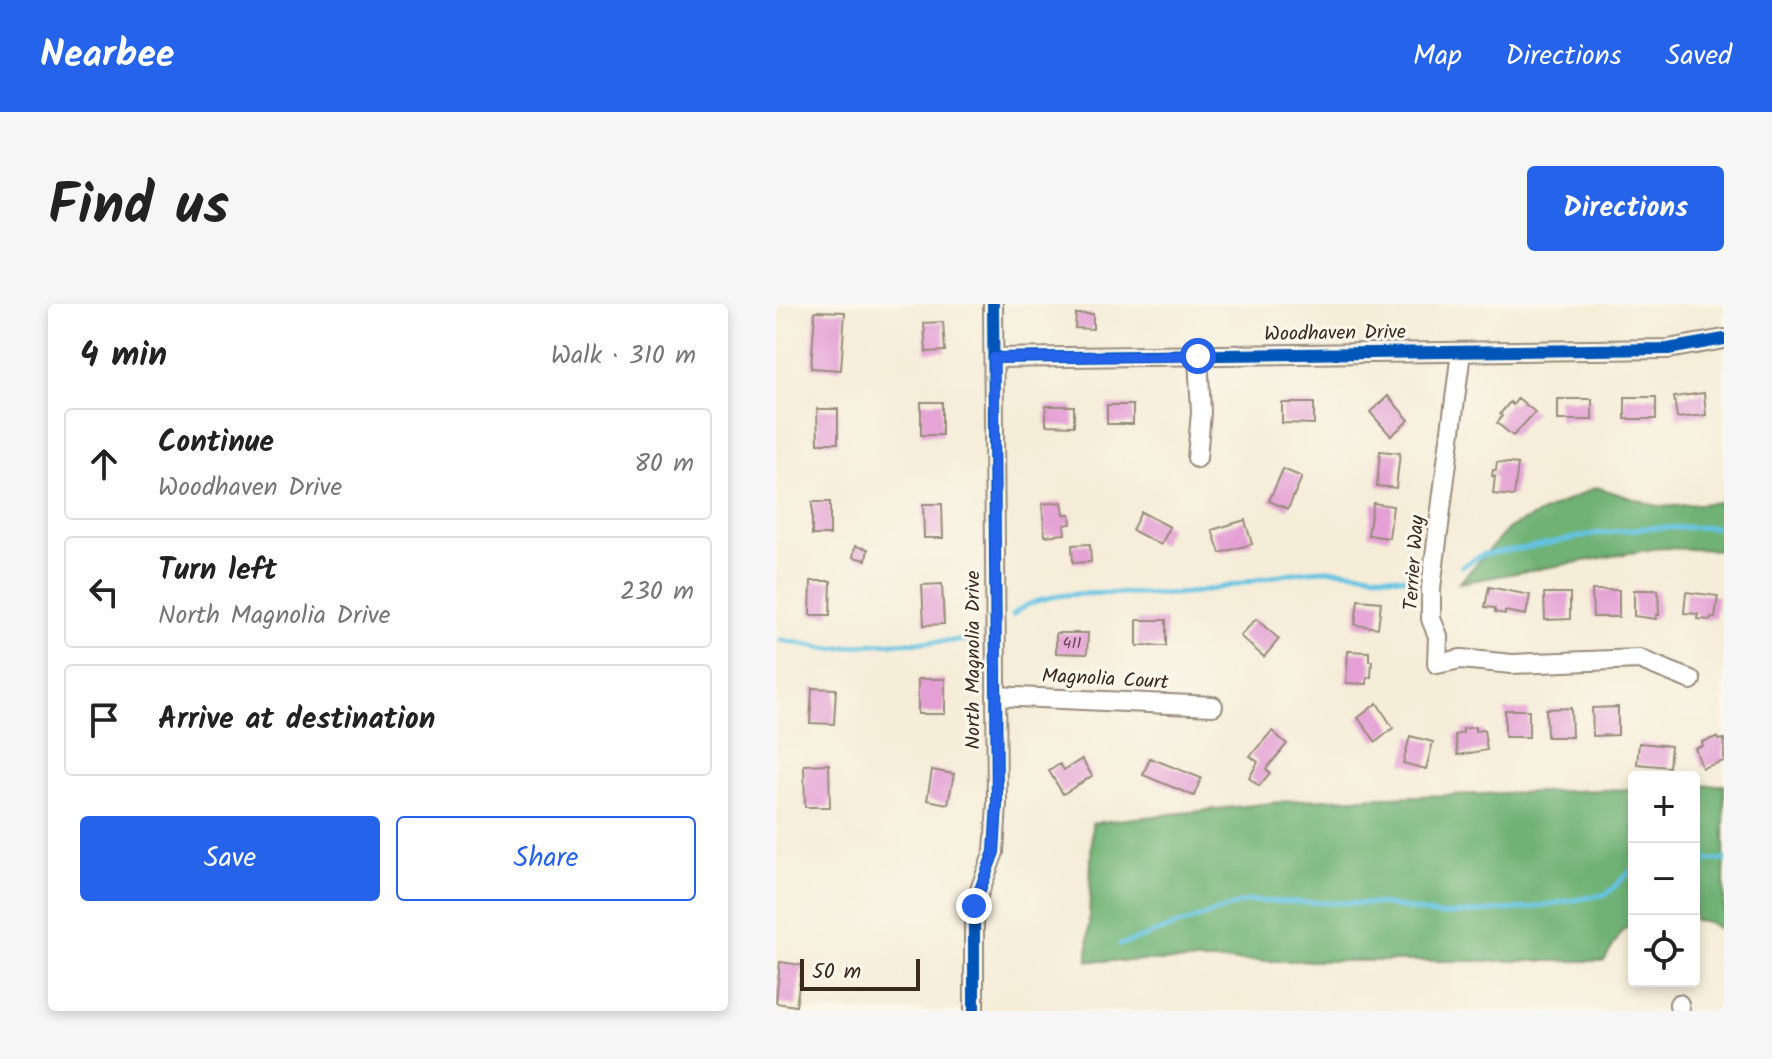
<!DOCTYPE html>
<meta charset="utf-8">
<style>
body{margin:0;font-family:Kalam,sans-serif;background:#f6f6f6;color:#222}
.controls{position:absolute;right:24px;bottom:24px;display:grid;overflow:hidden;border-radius:8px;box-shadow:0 4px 12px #0003}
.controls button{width:72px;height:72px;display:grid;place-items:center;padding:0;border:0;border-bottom:2px solid #e0e0e0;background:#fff;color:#222;font:40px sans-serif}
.scale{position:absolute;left:24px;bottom:20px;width:120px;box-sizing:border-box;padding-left:8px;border:4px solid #3b2a1e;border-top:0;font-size:22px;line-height:28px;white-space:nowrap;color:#3b2a1e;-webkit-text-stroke:6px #fbf7ec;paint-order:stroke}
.stop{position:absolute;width:24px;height:24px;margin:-18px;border:6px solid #2563eb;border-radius:50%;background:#fff}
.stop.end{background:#2563eb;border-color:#fff;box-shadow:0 2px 8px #0008}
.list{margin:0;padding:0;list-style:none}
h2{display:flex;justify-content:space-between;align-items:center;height:104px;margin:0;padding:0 32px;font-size:34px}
h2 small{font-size:26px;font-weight:400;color:#767676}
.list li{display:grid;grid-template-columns:52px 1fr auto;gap:24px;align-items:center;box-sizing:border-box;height:112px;margin:0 16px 16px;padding:0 16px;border:2px solid #e0e0e0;border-radius:8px}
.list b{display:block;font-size:30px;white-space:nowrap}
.list p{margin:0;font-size:26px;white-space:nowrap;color:#767676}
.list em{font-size:26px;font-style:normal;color:#767676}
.actions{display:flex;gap:16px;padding:24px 32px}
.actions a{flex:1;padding:18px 0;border:2px solid #2563eb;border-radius:8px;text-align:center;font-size:28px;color:#2563eb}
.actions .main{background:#2563eb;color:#fff}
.icon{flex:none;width:44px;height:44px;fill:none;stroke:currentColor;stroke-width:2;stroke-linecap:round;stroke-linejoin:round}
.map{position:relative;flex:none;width:948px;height:707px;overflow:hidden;border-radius:8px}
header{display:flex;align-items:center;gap:48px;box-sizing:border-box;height:112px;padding:0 40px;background:#2563eb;color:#fff}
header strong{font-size:38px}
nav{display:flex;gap:44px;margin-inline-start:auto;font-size:28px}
.intro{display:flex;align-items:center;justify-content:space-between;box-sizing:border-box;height:192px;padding:0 48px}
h1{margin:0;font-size:56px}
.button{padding:20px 36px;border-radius:8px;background:#2563eb;color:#fff;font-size:28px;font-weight:700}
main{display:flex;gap:48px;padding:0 48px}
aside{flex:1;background:#fff;border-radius:8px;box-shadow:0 4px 12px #0003}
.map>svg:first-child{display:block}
.forest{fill:#70b274;stroke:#566e49;stroke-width:2}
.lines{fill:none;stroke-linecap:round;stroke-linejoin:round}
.stream{stroke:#63c3e2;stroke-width:5}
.building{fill:#e4a0d4}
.minor-casing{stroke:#988c7b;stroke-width:22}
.minor{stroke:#fff;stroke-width:18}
.cycleway-casing{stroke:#fbf7ec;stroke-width:17}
.cycleway{stroke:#0057b8;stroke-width:12}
.route{stroke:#2563eb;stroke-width:10}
.labels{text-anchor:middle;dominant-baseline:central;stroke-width:6;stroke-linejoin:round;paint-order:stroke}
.number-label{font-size:16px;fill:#65484c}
.street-label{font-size:20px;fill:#3b2a1e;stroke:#fbf7ec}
</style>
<header>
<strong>Nearbee</strong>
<nav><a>Map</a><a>Directions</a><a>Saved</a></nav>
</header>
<div class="intro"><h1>Find us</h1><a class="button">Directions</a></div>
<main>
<aside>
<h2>4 min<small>Walk · 310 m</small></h2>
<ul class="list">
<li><svg class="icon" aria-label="ahead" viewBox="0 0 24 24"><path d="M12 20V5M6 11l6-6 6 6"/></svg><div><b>Continue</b><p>Woodhaven Drive</p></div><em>80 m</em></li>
<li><svg class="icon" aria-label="left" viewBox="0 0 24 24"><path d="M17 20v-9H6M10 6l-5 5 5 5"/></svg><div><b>Turn left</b><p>North Magnolia Drive</p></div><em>230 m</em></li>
<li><svg class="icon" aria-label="arrive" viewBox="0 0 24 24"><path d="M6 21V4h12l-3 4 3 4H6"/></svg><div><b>Arrive at destination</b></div></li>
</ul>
<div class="actions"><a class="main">Save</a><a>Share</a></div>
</aside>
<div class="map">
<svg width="948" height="707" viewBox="0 0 948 707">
<rect width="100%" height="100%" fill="#fbf7ec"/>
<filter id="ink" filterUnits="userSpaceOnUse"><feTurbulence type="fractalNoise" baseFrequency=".0125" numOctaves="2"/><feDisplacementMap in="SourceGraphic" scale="16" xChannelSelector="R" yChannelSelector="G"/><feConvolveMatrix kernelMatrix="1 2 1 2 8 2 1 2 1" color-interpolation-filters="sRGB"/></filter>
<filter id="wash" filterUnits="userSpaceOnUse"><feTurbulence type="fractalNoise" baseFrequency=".006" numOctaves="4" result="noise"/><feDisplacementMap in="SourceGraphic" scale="32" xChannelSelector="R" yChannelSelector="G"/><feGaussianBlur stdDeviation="1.8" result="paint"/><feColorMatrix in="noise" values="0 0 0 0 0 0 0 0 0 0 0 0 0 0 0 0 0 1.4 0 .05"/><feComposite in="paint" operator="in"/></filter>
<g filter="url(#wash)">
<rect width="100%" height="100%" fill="#f5edd8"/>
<!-- forest -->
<path class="forest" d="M 820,183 L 884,203 L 948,198 L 948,246 L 882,244 L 683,279 L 733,224 Z
M 948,481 L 948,628 L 932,618 L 918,616 L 918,482 Z
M 858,485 L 858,620 L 846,627 L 828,657 L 312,657 L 316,519 L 522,496 Z"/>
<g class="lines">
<!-- stream -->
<path class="stream" d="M 686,262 L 708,250 L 750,244 L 818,230 L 872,224 L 948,223
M 237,311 C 271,277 364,294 411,289 C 458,284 502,267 550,266 C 576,265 603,273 630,274
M 5,336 L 55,345 L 96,340 L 197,336
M 918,556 L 948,556
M 344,641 L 471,597 L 605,600 L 663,611 L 754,604 L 831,590 L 858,564"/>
</g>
<g id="blocks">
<!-- building -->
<path class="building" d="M 39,7 L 69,8 L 65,66 L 35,64 Z
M 300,10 L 317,10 L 317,25 L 299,24 Z
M 167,18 L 169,47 L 150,48 L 148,19 Z
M 928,89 L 930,111 L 901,114 L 898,93 Z
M 612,92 L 633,116 L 615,132 L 594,108 Z
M 849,93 L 880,93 L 880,115 L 849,115 Z
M 742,94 L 759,108 L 737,132 L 721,119 L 726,112 L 724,110 L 734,98 L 737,101 Z
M 782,95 L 816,95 L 816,116 L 782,116 Z
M 145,98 L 166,98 L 166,131 L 145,131 Z
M 506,99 L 538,99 L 538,120 L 506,119 Z
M 331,101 L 357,101 L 357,120 L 331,120 Z
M 270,102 L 298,102 L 298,122 L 270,121 Z
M 41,105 L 62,105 L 62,139 L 42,139 Z
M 604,147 L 624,149 L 620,184 L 601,182 Z
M 721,158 L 742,160 L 738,192 L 717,190 L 719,172 L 716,172 L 717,166 L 720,166 Z
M 507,165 L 526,173 L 512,205 L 493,197 Z
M 36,198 L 54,198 L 54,231 L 36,231 Z
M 286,198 L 288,210 L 294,210 L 295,220 L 288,221 L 289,230 L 269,232 L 266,200 Z
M 597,199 L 617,202 L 613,234 L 592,231 Z
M 147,200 L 166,200 L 167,234 L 148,234 Z
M 365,208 L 394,223 L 385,241 L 356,226 Z
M 469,216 L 476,240 L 444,249 L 436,226 Z
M 314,240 L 315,258 L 297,259 L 296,241 Z
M 79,242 L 92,245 L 90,256 L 77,253 Z
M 35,277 L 55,277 L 54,311 L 34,311 Z
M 166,280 L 168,320 L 148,321 L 146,281 Z
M 713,283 L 754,291 L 750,311 L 729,307 L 729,310 L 719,308 L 719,304 L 709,303 Z
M 816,286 L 843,286 L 843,313 L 817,313 Z
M 858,286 L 882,286 L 883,311 L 880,311 L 880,315 L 858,312 Z
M 910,288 L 942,292 L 939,314 L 935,313 L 935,316 L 921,315 L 922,310 L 908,309 Z
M 768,289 L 794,289 L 794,315 L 769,316 Z
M 582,296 L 605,298 L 602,324 L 579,321 Z
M 480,315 L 503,335 L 488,353 L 464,332 Z
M 361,316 L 390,316 L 390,342 L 361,342 Z
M 280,329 L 312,329 L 311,350 L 280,349 Z
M 572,347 L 593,348 L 593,357 L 596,357 L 595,373 L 591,373 L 591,380 L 570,379 Z
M 142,375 L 169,375 L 169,410 L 142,410 Z
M 36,384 L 60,385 L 58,420 L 34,419 Z
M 601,399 L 617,424 L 600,438 L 582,414 Z
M 842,403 L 842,431 L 817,432 L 816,404 Z
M 795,404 L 796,433 L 771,433 L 770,405 Z
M 729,406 L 753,406 L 753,433 L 729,433 Z
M 699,423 L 699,427 L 708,426 L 711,446 L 682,451 L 679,431 L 687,429 L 687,425 Z
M 496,427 L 511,440 L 490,465 L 494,469 L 483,482 L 473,474 L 482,458 L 474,452 Z
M 634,432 L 657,438 L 650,465 L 627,459 Z
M 941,433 L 942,436 L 948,435 L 948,457 L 926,464 L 919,444 L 927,442 L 926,438 Z
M 863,439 L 895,442 L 893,463 L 861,460 Z
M 374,454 L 425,474 L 418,492 L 367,471 Z
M 306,455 L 316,472 L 287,490 L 273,467 L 284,460 L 288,466 Z
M 53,460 L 54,503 L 29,503 L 28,461 Z
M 156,466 L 178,470 L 172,500 L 151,496 Z
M 4,658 L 26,661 L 20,702 L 0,699 Z"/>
</g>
</g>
<g filter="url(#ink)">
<use href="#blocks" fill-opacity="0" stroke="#988c7b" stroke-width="2"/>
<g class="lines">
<!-- minor casing -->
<g class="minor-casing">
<path id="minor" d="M 685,48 L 655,284 L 655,315 L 662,332 L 661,360 L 685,355 L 736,360 L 863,355 L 915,376
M 218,54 L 892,45 L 948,35
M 421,154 L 425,108 L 422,52
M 220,392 L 437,402
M 903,700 L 904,707
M 198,707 L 198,602 L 218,548 L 221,500 L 217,0"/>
</g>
<!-- minor -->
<use href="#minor" class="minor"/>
<!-- cycleway casing -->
<g class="cycleway-casing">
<path id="cycleway" d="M 218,54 L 892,45 L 948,35
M 198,707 L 198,602 L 218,548 L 221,500 L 217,0"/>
</g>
<!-- cycleway -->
<use href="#cycleway" class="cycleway"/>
</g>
</g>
<g class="lines" filter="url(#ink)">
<!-- route -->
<path class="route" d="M 198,602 L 218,548 L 221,500 L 218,54 L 422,52"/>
</g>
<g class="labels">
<!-- number labels -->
<g class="number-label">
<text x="296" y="339">411</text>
</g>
<!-- street labels -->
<g class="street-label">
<text transform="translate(559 30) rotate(-1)">Woodhaven Drive</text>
<text transform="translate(639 259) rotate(-86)">Terrier Way</text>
<text transform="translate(198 356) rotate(-90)">North Magnolia Drive</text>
<text transform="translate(329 376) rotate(3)">Magnolia Court</text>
</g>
</g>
</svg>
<div class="controls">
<button>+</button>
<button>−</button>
<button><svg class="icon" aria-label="locate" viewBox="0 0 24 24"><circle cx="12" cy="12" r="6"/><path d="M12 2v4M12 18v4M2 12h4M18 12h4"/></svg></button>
</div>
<div class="scale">50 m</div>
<div class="stop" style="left:422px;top:52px"></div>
<div class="stop end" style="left:198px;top:602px"></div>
</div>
</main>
